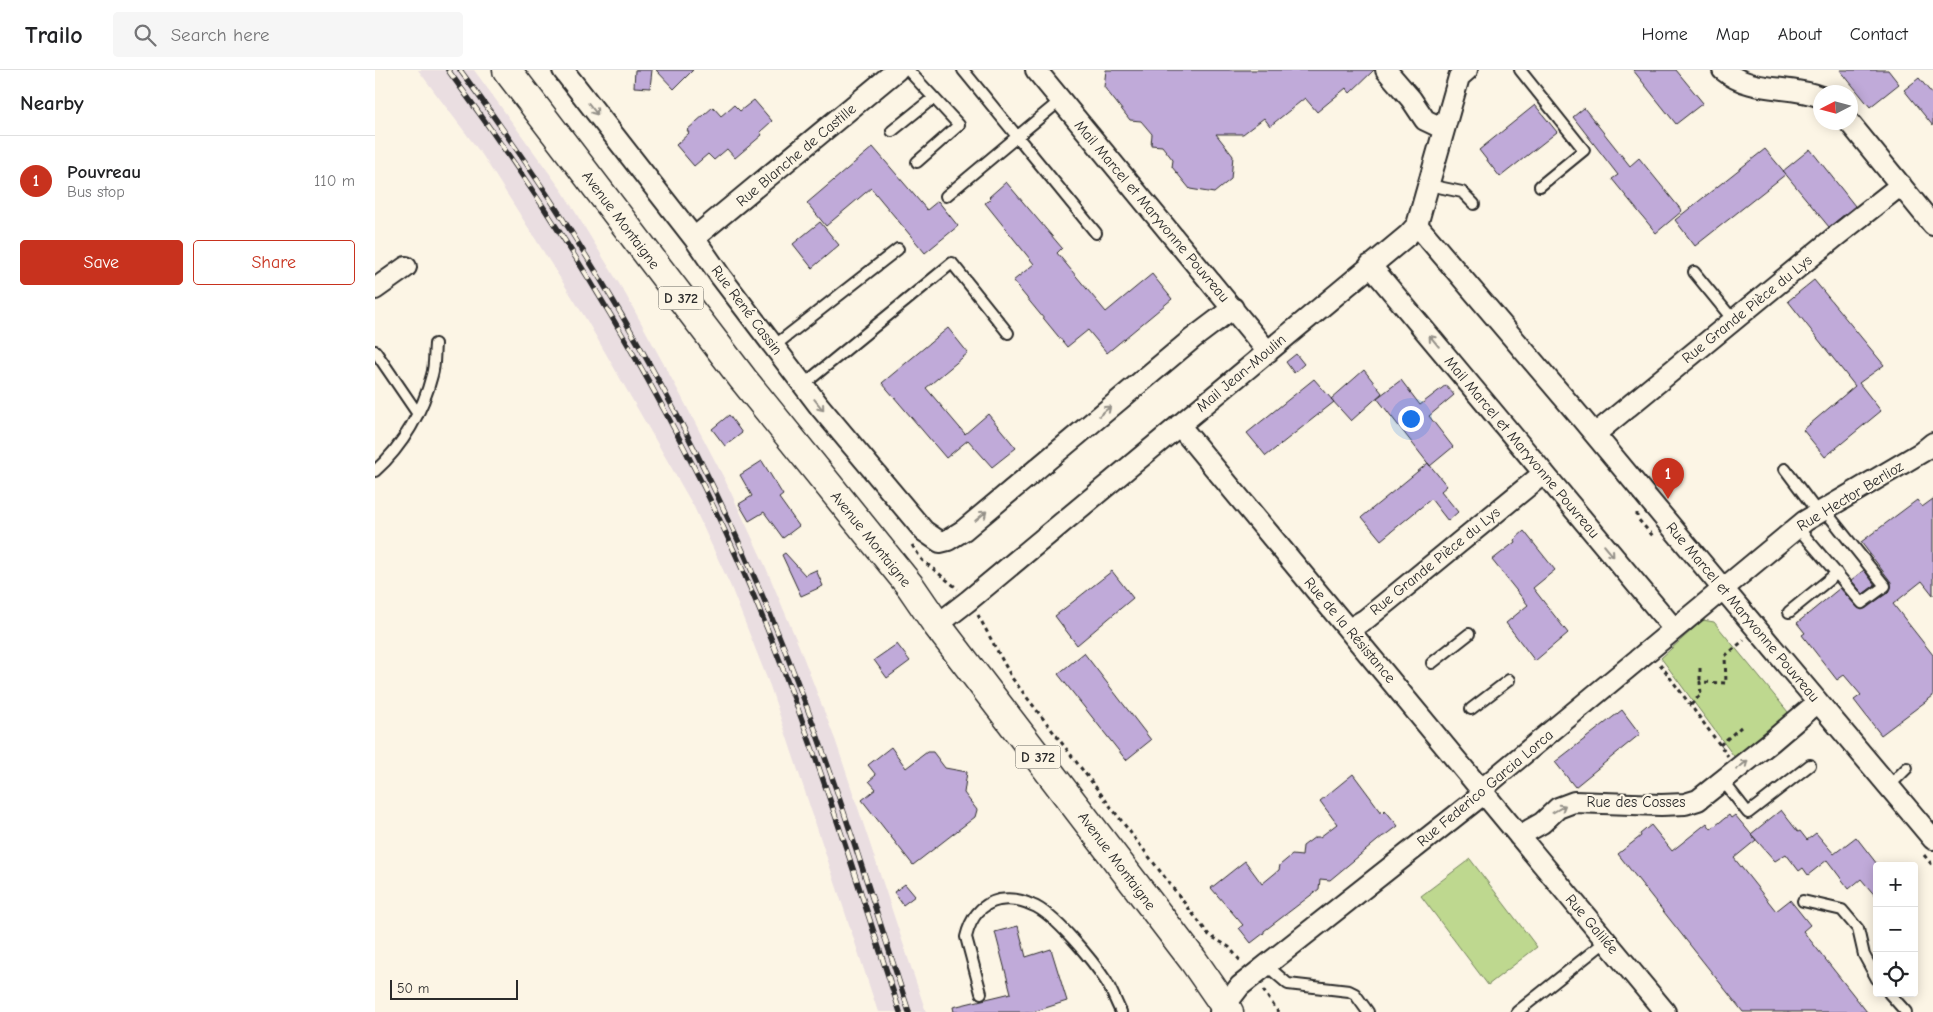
<!DOCTYPE html>
<meta charset="utf-8">
<style>
body{margin:0;font-family:"Comic Neue",sans-serif;background:#f6f6f6;color:#202124}
.controls{position:absolute;right:15px;bottom:15px;display:grid;overflow:hidden;border-radius:5px;box-shadow:0 2px 12px #0003}
.controls button{width:45px;height:45px;display:grid;place-items:center;padding:0;border:0;border-bottom:1px solid #e0e0e0;background:#fff;color:#202124;font:25px sans-serif}
.compass{position:absolute;left:1438px;top:15px;width:45px;height:45px;border-radius:50%;background:#fff;box-shadow:0 2px 12px #0003;rotate:264deg}
.scale{position:absolute;left:15px;bottom:12px;width:128px;box-sizing:border-box;padding-left:5px;border:2px solid #2b2b2b;border-top:0;font-size:14px;line-height:18px;white-space:nowrap;color:#2b2b2b;-webkit-text-stroke:4px #fcf5e5;paint-order:stroke}
.you{position:absolute;left:1035px;top:348px;width:18px;height:18px;margin:-12px;border:4px solid #fff;border-radius:50%;background:#1a73e8;box-shadow:0 0 0 8px #1a73e833}
.badge{display:grid;place-items:center;width:32px;height:32px;border-radius:50%;background:#c8321e;color:#fff;font-size:16px;font-weight:700}
.pin{position:absolute;translate:-50% -41px;filter:drop-shadow(0 1px 2px #0008)}
.pin::after{content:'';position:absolute;top:26px;width:18px;height:15px;background:inherit;clip-path:polygon(0 0,100% 0,50% 100%)}
.list{margin:0;padding:0;list-style:none}
h2{display:flex;justify-content:space-between;align-items:center;height:65px;margin:0;padding:0 20px;font-size:21px}
h2 small{font-size:16px;font-weight:400;color:#757577}
.list li{display:grid;grid-template-columns:32px 1fr auto;gap:15px;align-items:center;box-sizing:border-box;height:90px;padding:0 20px;border-top:1px solid #e0e0e0}
.list b{display:block;font-size:19px;white-space:nowrap}
.list p{margin:0;font-size:16px;white-space:nowrap;color:#757577}
.list em{font-size:16px;font-style:normal;color:#757577}
.actions{display:flex;gap:10px;padding:15px 20px}
.actions a{flex:1;padding:11px 0;border:1px solid #c8321e;border-radius:5px;text-align:center;font-size:18px;color:#c8321e}
.actions .main{background:#c8321e;color:#fff}
.icon{flex:none;width:28px;height:28px;fill:none;stroke:currentColor;stroke-width:2;stroke-linecap:round;stroke-linejoin:round}
.map{position:relative;flex:none;width:1558px;height:942px;overflow:hidden}
header{display:flex;align-items:center;gap:30px;box-sizing:border-box;height:70px;padding:0 25px;background:#fff;border-bottom:1px solid #e0e0e0}
header strong{font-size:24px}
nav{display:flex;gap:28px;margin-inline-start:auto;font-size:18px}
.search{width:350px;height:45px;background:#f6f6f6;display:flex;align-items:center;gap:12px;box-sizing:border-box;padding:0 18px;border-radius:5px;color:#757577;font-size:19px}
main{display:flex}
aside{flex:1;background:#fff}
.map>svg:first-child{display:block}
.built{fill:#eadee1}
.green{fill:#bed88f;stroke:#74825d}
.building{fill:#c0aad9;stroke:#2b2b2b}
.lines{fill:none;stroke-linecap:round;stroke-linejoin:round}
.service-casing{stroke:#2b2b2b;stroke-width:14}
.minor-casing{stroke:#2b2b2b;stroke-width:24}
.primary-casing{stroke:#2b2b2b;stroke-width:31}
.path{stroke:#2b2b2b;stroke-width:3;stroke-dasharray:4 4;stroke-linecap:butt}
.service{stroke:#fcf5e5;stroke-width:10}
.minor{stroke:#fcf5e5;stroke-width:20}
.primary{stroke:#fcf5e5;stroke-width:28}
.rail-casing{stroke:#2b2b2b;stroke-width:5.5}
.rail{stroke:#fcf5e5;stroke-width:4;stroke-dasharray:11;stroke-linecap:butt}
.oneway{stroke:#949088}
.labels{text-anchor:middle;dominant-baseline:central;stroke-width:4;stroke-linejoin:round;paint-order:stroke}
.shield{fill:#fcf5e5;stroke:#6a6863;stroke-width:1}
.shield-label{font-size:14px;font-weight:bold;fill:#2b2b2b}
.street-label{font-size:15px;fill:#2b2b2b;stroke:#fcf5e5}
</style>
<header>
<strong>Trailo</strong>
<div class="search"><svg class="icon" aria-label="search" viewBox="0 0 24 24"><circle cx="10" cy="10" r="6"/><path d="M15 15l6 6"/></svg>Search here</div>
<nav><a>Home</a><a>Map</a><a>About</a><a>Contact</a></nav>
</header>
<main>
<aside>
<h2>Nearby<small></small></h2>
<ul class="list">
<li><span class="badge">1</span><div><b>Pouvreau</b><p>Bus stop</p></div><em>110 m</em></li>
</ul>
<div class="actions"><a class="main">Save</a><a>Share</a></div>
</aside>
<div class="map">
<svg width="1558" height="942" viewBox="0 0 1558 942">
<rect width="100%" height="100%" fill="#fcf5e5"/>
<filter id="ink" filterUnits="userSpaceOnUse"><feTurbulence type="fractalNoise" baseFrequency=".02" numOctaves="2"/><feDisplacementMap in="SourceGraphic" scale="10" xChannelSelector="R" yChannelSelector="G"/><feConvolveMatrix kernelMatrix="1 2 1 2 8 2 1 2 1" color-interpolation-filters="sRGB"/></filter>
<g filter="url(#ink)">
<!-- built -->
<path class="built" d="M 43,0 L 99,0 L 188,122 L 251,225 L 305,324 L 350,410 L 389,493 L 424,576 L 461,672 L 551,942 L 503,942 L 395,616 L 356,517 L 319,437 L 211,249 L 108,86 Z"/>
<!-- green -->
<path class="green" d="M 1328,550 L 1339,552 L 1413,642 L 1361,689 L 1286,588 Z
M 1095,789 L 1162,877 L 1113,915 L 1046,826 Z"/>
<!-- building -->
<path class="building" d="M 260,0 L 277,0 L 275,18 L 259,17 Z
M 281,0 L 318,0 L 299,19 Z
M 731,0 L 999,0 L 975,23 L 971,18 L 942,42 L 930,28 L 895,56 L 889,48 L 868,64 L 841,64 L 858,86 L 856,109 L 839,123 L 815,119 L 797,97 L 798,90 L 787,76 L 776,75 L 777,64 L 766,51 L 755,50 L 729,17 Z
M 1258,0 L 1301,0 L 1328,33 L 1301,54 Z
M 1465,0 L 1513,0 L 1524,14 L 1495,37 Z
M 1544,8 L 1558,25 L 1558,56 L 1529,20 Z
M 379,30 L 397,51 L 385,62 L 387,65 L 360,88 L 352,79 L 339,90 L 333,84 L 319,96 L 301,75 L 314,63 L 312,60 L 338,37 L 346,46 L 359,35 L 365,41 Z
M 1160,35 L 1182,62 L 1125,107 L 1104,80 Z
M 1209,38 L 1255,96 L 1264,88 L 1307,141 L 1281,163 L 1237,109 L 1243,105 L 1198,47 Z
M 498,77 L 552,140 L 563,131 L 583,156 L 550,183 L 496,118 L 451,156 L 432,133 Z
M 1390,79 L 1411,104 L 1320,176 L 1300,150 Z
M 1435,79 L 1480,136 L 1454,157 L 1408,101 Z
M 631,112 L 687,178 L 682,183 L 731,242 L 777,204 L 797,229 L 732,283 L 713,260 L 692,277 L 638,211 L 659,194 L 610,133 L 616,129 L 614,127 Z
M 445,152 L 464,175 L 437,198 L 418,174 Z
M 1439,210 L 1509,295 L 1484,313 L 1506,341 L 1450,387 L 1428,360 L 1480,316 L 1413,231 Z
M 573,258 L 593,283 L 551,318 L 590,364 L 613,344 L 641,378 L 617,397 L 593,370 L 571,388 L 507,313 Z
M 921,284 L 929,294 L 919,303 L 911,292 Z
M 989,300 L 1007,323 L 976,351 L 956,329 Z
M 939,309 L 959,332 L 891,386 L 872,363 Z
M 1026,310 L 1045,335 L 1071,315 L 1079,325 L 1054,346 L 1078,377 L 1055,396 L 1002,328 Z
M 354,345 L 367,363 L 350,376 L 337,359 Z
M 387,391 L 408,425 L 404,428 L 424,456 L 408,468 L 389,442 L 374,451 L 364,434 L 377,426 L 365,405 Z
M 1053,393 L 1072,416 L 1066,421 L 1083,442 L 1073,451 L 1056,429 L 1006,470 L 987,447 Z
M 1558,429 L 1558,525 L 1547,511 L 1518,534 L 1558,585 L 1558,626 L 1506,665 L 1479,630 L 1486,625 L 1469,605 L 1462,610 L 1427,565 L 1430,563 L 1422,553 L 1465,518 L 1482,537 L 1487,540 L 1514,522 L 1516,518 L 1516,512 L 1486,472 L 1542,430 L 1547,437 Z
M 1149,461 L 1180,500 L 1158,518 L 1193,563 L 1160,591 L 1131,553 L 1153,535 L 1117,490 L 1140,472 L 1139,470 Z
M 410,483 L 430,505 L 441,500 L 448,516 L 426,526 L 407,485 Z
M 1489,500 L 1500,515 L 1488,524 L 1476,510 Z
M 737,501 L 758,528 L 702,575 L 680,546 Z
M 522,574 L 535,591 L 512,608 L 499,590 Z
M 709,583 L 776,670 L 751,690 L 683,604 Z
M 1247,640 L 1265,664 L 1200,717 L 1180,692 Z
M 516,677 L 531,698 L 552,682 L 558,682 L 570,698 L 592,702 L 589,723 L 602,740 L 600,747 L 538,795 L 487,730 L 501,719 L 494,711 L 501,705 L 493,695 Z
M 978,704 L 1007,743 L 1010,740 L 1023,756 L 1010,766 L 1008,766 L 955,810 L 945,809 L 944,819 L 889,861 L 889,863 L 876,873 L 864,858 L 868,855 L 836,818 L 870,791 L 887,814 L 904,800 L 905,795 L 917,785 L 927,786 L 928,776 L 940,767 L 945,767 L 962,754 L 945,731 Z
M 1406,740 L 1423,762 L 1425,761 L 1432,770 L 1441,763 L 1459,784 L 1481,767 L 1502,794 L 1502,828 L 1486,809 L 1474,819 L 1452,790 L 1433,805 L 1428,798 L 1424,801 L 1411,784 L 1400,791 L 1376,764 Z
M 1354,745 L 1356,748 L 1360,745 L 1381,770 L 1359,788 L 1401,841 L 1415,830 L 1435,855 L 1428,861 L 1492,942 L 1368,942 L 1243,784 L 1266,766 L 1265,764 L 1276,755 L 1297,781 L 1332,753 L 1336,759 Z
M 530,814 L 540,826 L 528,835 L 519,822 Z
M 643,856 L 651,887 L 676,879 L 692,931 L 658,942 L 579,942 L 578,937 L 636,923 L 620,862 Z"/>
<g class="lines">
<!-- service casing -->
<g class="service-casing">
<path id="service" d="M 533,0 L 584,55 L 542,92
M 588,0 L 721,163
M 1145,0 L 1209,80 L 1165,116
M 517,61 L 558,28
M 1054,115 L 1087,122 L 1099,134
M 571,126 L 686,30
M 1319,202 L 1359,251
M 399,276 L 523,179
M 0,281 L 43,344
M 428,315 L 577,193 L 633,263
M 1410,399 L 1443,443
M 0,401 C 28,376 48,341 57,305 C 60,295 59,284 60,274
M 1422,457 L 1487,533 L 1510,516 L 1455,447 L 1450,438
M 1414,542 L 1462,503
M 1057,593 L 1094,564
M 1096,639 L 1134,610
M 1348,711 L 1373,743 L 1435,695
M 1513,715 L 1521,709 L 1532,698
M 1428,831 L 1467,840 L 1483,859 L 1489,885 L 1502,909
M 891,895 L 913,914 L 974,921 L 980,924 L 993,942
M 606,923 L 591,867 C 595,850 605,834 624,830 C 635,828 647,830 657,835 C 679,843 718,891 731,911 C 737,921 741,932 746,942
M 1514,923 L 1531,942
M 1142,942 L 1231,871"/>
</g>
<!-- minor casing -->
<g class="minor-casing">
<path id="minor" d="M 188,0 L 319,168 L 346,207 L 445,337 L 549,461 L 565,472 L 573,470 L 589,460 L 817,269 L 858,238
M 661,0 L 893,282
M 1011,0 L 1036,29 L 1050,50 L 1069,59
M 1348,0 C 1377,24 1412,14 1446,27
M 1474,52 L 1558,155
M 1042,155 L 1207,349 L 1334,502 L 1558,769
M 319,168 L 522,0
M 995,195 L 1299,559
M 0,219 L 31,197
M 804,355 L 1290,942
M 1220,364 L 1460,167 L 1526,115
M 562,555 L 593,531 L 1033,165 L 1042,155 L 1084,7 L 1092,0
M 974,559 L 991,549 L 1169,403
M 1144,766 L 1167,753 L 1183,738 L 1199,732 L 1286,735 L 1310,734 L 1323,730 L 1396,672 L 1443,632
M 845,942 L 865,916 L 1102,729 L 1113,714 L 1127,702 L 1430,451 L 1547,382 L 1558,373"/>
</g>
<!-- primary casing -->
<g class="primary-casing">
<path id="primary" d="M 132,0 L 368,309 L 536,517 L 562,555 L 818,890 L 854,942"/>
</g>
<!-- path -->
<path class="path" d="M 1262,443 L 1262,448 L 1278,466
M 537,475 L 547,490 L 583,519
M 603,545 L 637,608 L 834,865 L 854,877 L 867,893
M 1285,594 L 1353,686
M 1325,598 L 1325,612
M 1316,635 L 1326,624 L 1325,612 L 1351,613 L 1350,586 L 1369,570
M 1345,675 L 1366,657
M 1549,785 L 1558,796
M 888,920 L 903,942"/>
<!-- service -->
<use href="#service" class="service"/>
<!-- minor -->
<use href="#minor" class="minor"/>
<!-- primary -->
<use href="#primary" class="primary"/>
<!-- rail casing -->
<g class="rail-casing">
<path id="rail" d="M 73,0 C 185,152 283,313 361,485 C 427,633 474,788 525,942
M 85,0 C 217,178 327,372 409,578 C 457,697 494,820 534,942"/>
</g>
<!-- rail -->
<use href="#rail" class="rail"/>
</g>
<!-- one-way arrows -->
<defs><path id="oneway-shaft" d="M-6 0H5M1.5-3L5.5 0L1.5 3" fill="none" stroke-width="1.6" stroke-linecap="round" stroke-linejoin="round" transform="scale(1.25)"/></defs>
<g class="oneway">
<use href="#oneway-shaft" transform="translate(218 39) rotate(52)"/>
<use href="#oneway-shaft" transform="translate(1059 271) rotate(-130)"/>
<use href="#oneway-shaft" transform="translate(444 335) rotate(51)"/>
<use href="#oneway-shaft" transform="translate(730 341) rotate(-40)"/>
<use href="#oneway-shaft" transform="translate(606 446) rotate(-40)"/>
<use href="#oneway-shaft" transform="translate(1234 481) rotate(50)"/>
<use href="#oneway-shaft" transform="translate(1367 695) rotate(-38)"/>
<use href="#oneway-shaft" transform="translate(1184 739) rotate(-30)"/>
</g>
</g>
<g class="labels">
<!-- shield labels -->
<g class="shield">
<rect x="283.5" y="216.5" width="45" height="23" rx="4"/>
<rect x="640.5" y="675.5" width="45" height="23" rx="4"/>
</g>
<g class="shield-label">
<text x="306" y="228">D 372</text>
<text x="663" y="687">D 372</text>
</g>
<!-- street labels -->
<g class="street-label">
<text transform="translate(421 85) rotate(-40)">Rue Blanche de Castille</text>
<text transform="translate(777 141) rotate(50)">Mail Marcel et Maryvonne Pouvreau</text>
<text transform="translate(246 150) rotate(53)">Avenue Montaigne</text>
<text transform="translate(1372 239) rotate(-39)">Rue Grande Pièce du Lys</text>
<text transform="translate(372 240) rotate(53)">Rue René Cassin</text>
<text transform="translate(866 303) rotate(-40)">Mail Jean-Moulin</text>
<text transform="translate(1147 377) rotate(50)">Mail Marcel et Maryvonne Pouvreau</text>
<text transform="translate(1475 426) rotate(-31)">Rue Hector Berlioz</text>
<text transform="translate(496 469) rotate(51)">Avenue Montaigne</text>
<text transform="translate(1060 491) rotate(-39)">Rue Grande Pièce du Lys</text>
<text transform="translate(1368 542) rotate(50)">Rue Marcel et Maryvonne Pouvreau</text>
<text transform="translate(975 560) rotate(50)">Rue de la Résistance</text>
<text transform="translate(1110 718) rotate(-40)">Rue Federico Garcia Lorca</text>
<text x="1261" y="732">Rue des Cosses</text>
<text transform="translate(742 791) rotate(53)">Avenue Montaigne</text>
<text transform="translate(1217 854) rotate(50)">Rue Galilée</text>
</g>
</g>
</svg>
<div class="controls">
<button>+</button>
<button>−</button>
<button><svg class="icon" aria-label="locate" viewBox="0 0 24 24"><circle cx="12" cy="12" r="6"/><path d="M12 2v4M12 18v4M2 12h4M18 12h4"/></svg></button>
</div>
<svg class="compass" viewBox="-18 -18 36 36"><path d="M0-13l5 13h-10z" fill="#e53935"/><path d="M0 13l5-13h-10z" fill="#757577"/></svg>
<div class="scale">50 m</div>
<div class="you"></div>
<div class="pin badge" style="left:1293px;top:429px">1</div>
</div>
</main>
